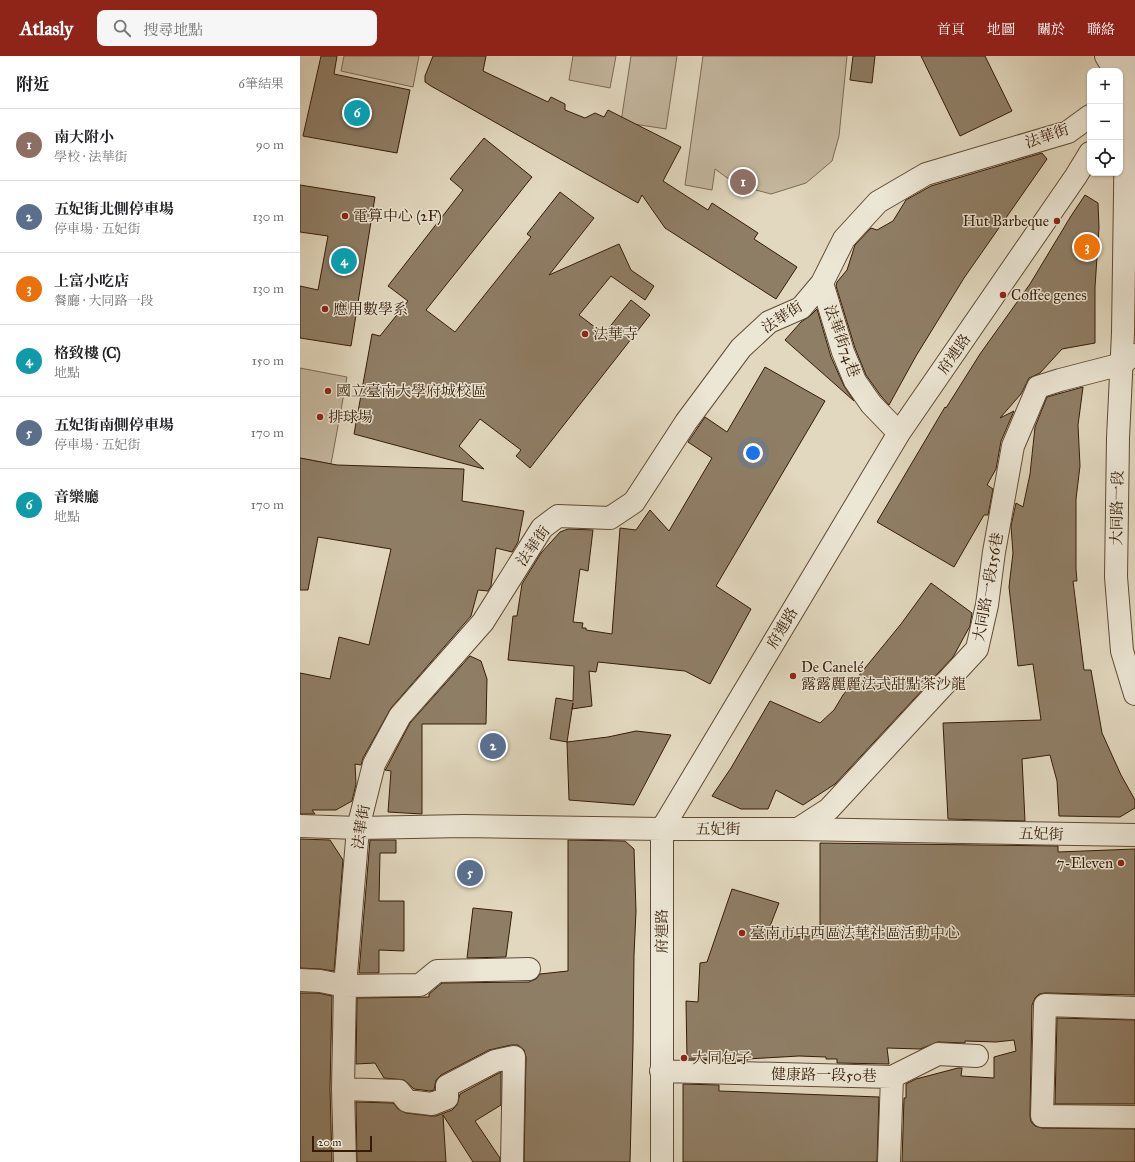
<!DOCTYPE html>
<html lang="zh-TW">
<meta charset="utf-8">
<style>
body{margin:0;font-family:"IM FELL Great Primer","Noto Serif TC",serif;background:#f6f6f6;color:#202124}
.controls{position:absolute;right:12px;top:12px;display:grid;overflow:hidden;border-radius:8px;box-shadow:0 1px 3px #0004}
.controls button{width:36px;height:36px;display:grid;place-items:center;padding:0;border:0;border-bottom:1px solid #e0e0e0;background:#fff;color:#202124;font:20px sans-serif}
.scale{position:absolute;left:12px;bottom:10px;width:60px;box-sizing:border-box;padding-left:4px;border:2px solid #361c06;border-top:0;font-size:11px;line-height:14px;white-space:nowrap;color:#361c06;-webkit-text-stroke:3px #ece6d5;paint-order:stroke}
.you{position:absolute;left:453px;top:397px;width:14px;height:14px;margin:-10px;border:3px solid #fff;border-radius:50%;background:#1a73e8;box-shadow:0 0 0 6px #1a73e833}
.badge{display:grid;place-items:center;width:26px;height:26px;border-radius:50%;background:#8f2418;color:#fff;font-size:13px;font-weight:700}
.pin{position:absolute;translate:-50% -50%;border:2px solid #fff;box-shadow:0 1px 4px #0006}
.list{margin:0;padding:0;list-style:none}
h2{display:flex;justify-content:space-between;align-items:center;height:52px;margin:0;padding:0 16px;font-size:17px}
h2 small{font-size:13px;font-weight:400;color:#757577}
.list li{display:grid;grid-template-columns:26px 1fr auto;gap:12px;align-items:center;box-sizing:border-box;height:72px;padding:0 16px;border-top:1px solid #e0e0e0}
.list b{display:block;font-size:15px;white-space:nowrap}
.list p{margin:0;font-size:13px;white-space:nowrap;color:#757577}
.list em{font-size:13px;font-style:normal;color:#757577}
.icon{flex:none;width:22px;height:22px;fill:none;stroke:currentColor;stroke-width:2;stroke-linecap:round;stroke-linejoin:round}
.map{position:relative;flex:none;width:835px;height:1106px;overflow:hidden}
header{display:flex;align-items:center;gap:24px;box-sizing:border-box;height:56px;padding:0 20px;background:#8f2418;color:#fff}
header strong{font-size:19px}
nav{display:flex;gap:22px;margin-inline-start:auto;font-size:14px}
.search{width:280px;height:36px;background:#f6f6f6;display:flex;align-items:center;gap:10px;box-sizing:border-box;padding:0 14px;border-radius:8px;color:#757577;font-size:15px}
main{display:flex}
aside{flex:1;background:#fff}
.map>svg:first-child{display:block}
.green{fill:#c5b8a0;stroke:#7e6a53}
.building{fill:#8f7e66;stroke:#361c06}
.lines{fill:none;stroke-linecap:round;stroke-linejoin:round}
.minor-casing{stroke:#614b34;stroke-width:24}
.minor{stroke:#ece6d5;stroke-width:22}
.poi-dot{fill:#8f2418;stroke:#ece6d5;stroke-width:1.5}
.labels{text-anchor:middle;dominant-baseline:central;stroke-width:3;stroke-linejoin:round;paint-order:stroke}
.street-label{font-size:15px;fill:#361c06;stroke:#ece6d5}
.poi-label{font-size:15px;fill:#361c06;stroke:#ece6d5;text-anchor:start}
</style>
<header>
<strong>Atlasly</strong>
<div class="search"><svg class="icon" aria-label="search" viewBox="0 0 24 24"><circle cx="10" cy="10" r="6"/><path d="M15 15l6 6"/></svg>搜尋地點</div>
<nav><a>首頁</a><a>地圖</a><a>關於</a><a>聯絡</a></nav>
</header>
<main>
<aside>
<h2>附近<small>6筆結果</small></h2>
<ul class="list">
<li><span class="badge" style="background:#8d6e63">1</span><div><b>南大附小</b><p>學校 · 法華街</p></div><em>90 m</em></li>
<li><span class="badge" style="background:#5c6f8a">2</span><div><b>五妃街北側停車場</b><p>停車場 · 五妃街</p></div><em>130 m</em></li>
<li><span class="badge" style="background:#e8710a">3</span><div><b>上富小吃店</b><p>餐廳 · 大同路一段</p></div><em>130 m</em></li>
<li><span class="badge" style="background:#0f9aa8">4</span><div><b>格致樓 (C)</b><p>地點</p></div><em>150 m</em></li>
<li><span class="badge" style="background:#5c6f8a">5</span><div><b>五妃街南側停車場</b><p>停車場 · 五妃街</p></div><em>170 m</em></li>
<li><span class="badge" style="background:#0f9aa8">6</span><div><b>音樂廳</b><p>地點</p></div><em>170 m</em></li>
</ul>
</aside>
<div class="map">
<svg width="835" height="1106" viewBox="0 0 835 1106">
<rect width="100%" height="100%" fill="#e2d8bf"/>
<filter id="stains"><feTurbulence type="fractalNoise" baseFrequency=".005" numOctaves="4"/><feColorMatrix values="0 0 0 0 .2 0 0 0 0 .09 0 0 0 0 .02 0 0 0 .5 -.17"/></filter>
<radialGradient id="worn" r=".72"><stop offset=".6" stop-color="#630" stop-opacity="0"/><stop offset="1" stop-color="#630" stop-opacity=".3"/></radialGradient>
<!-- green -->
<path class="green" d="M 44,0 L 119,0 L 113,31 L 41,15 Z
M 273,0 L 316,0 L 310,32 L 269,24 Z
M 331,0 L 377,0 L 366,73 L 321,66 Z
M 403,0 L 547,0 L 539,80 L 532,105 L 506,127 L 471,138 L 437,129 L 415,113 L 412,134 L 385,129 Z
M 0,312 L 47,321 L 31,408 L 0,402 Z"/>
<!-- building -->
<path class="building" d="M 21,0 L 37,0 L 34,18 L 110,34 L 97,97 L 3,80 Z
M 133,0 L 186,0 L 183,15 L 248,46 L 251,41 L 265,48 L 265,54 L 285,62 L 295,57 L 304,61 L 308,54 L 381,91 L 363,125 L 408,154 L 412,147 L 458,177 L 454,183 L 497,211 L 476,243 L 365,172 L 342,139 L 338,147 L 131,30 L 125,26 L 125,20 Z
M 553,0 L 575,0 L 572,27 L 550,24 Z
M 621,0 L 685,0 L 712,55 L 660,80 Z
M 184,82 L 232,121 L 126,254 L 155,276 L 231,181 L 227,178 L 260,136 L 294,162 L 249,219 L 319,188 L 331,214 L 354,230 L 345,244 L 311,220 L 279,259 L 304,278 L 331,244 L 350,259 L 230,412 L 216,400 L 221,394 L 180,363 L 159,390 L 184,413 L 54,378 L 72,278 L 80,280 L 108,245 L 88,230 L 163,134 L 150,123 Z
M 742,97 L 747,103 L 664,222 L 616,300 L 589,349 L 581,340 L 566,319 L 555,292 L 536,230 L 537,226 L 547,214 L 555,189 L 571,172 L 577,174 L 593,165 L 606,144 L 631,130 Z
M 0,129 L 75,141 L 51,290 L 0,282 L 0,230 L 18,234 L 28,180 L 0,176 Z
M 785,139 L 798,147 L 799,172 L 795,231 L 795,287 L 762,293 L 740,317 L 729,322 L 721,338 L 700,362 L 714,355 L 701,385 L 696,413 L 687,429 L 693,433 L 688,459 L 684,459 L 654,511 L 577,466 L 645,351 L 646,352 L 680,298 L 730,228 L 771,160 Z
M 517,253 L 531,301 L 544,330 L 554,345 L 485,284 L 501,266 L 510,260 Z
M 465,311 L 525,345 L 416,530 L 451,553 L 410,628 L 385,615 L 298,606 L 296,616 L 289,615 L 292,650 L 272,653 L 273,647 L 267,686 L 250,683 L 256,642 L 273,645 L 274,610 L 208,604 L 213,560 L 217,560 L 222,528 L 241,497 L 260,476 L 268,473 L 293,474 L 288,515 L 280,513 L 273,566 L 283,567 L 282,572 L 286,572 L 286,574 L 312,578 L 320,472 L 336,474 L 350,454 L 369,475 L 412,402 L 388,386 L 405,361 L 427,376 Z
M 783,331 L 778,369 L 780,410 L 776,443 L 776,513 L 777,525 L 773,525 L 784,614 L 791,614 L 802,677 L 821,719 L 835,744 L 835,752 L 820,761 L 759,760 L 757,725 L 750,699 L 722,703 L 725,765 L 648,763 L 643,667 L 741,664 L 733,608 L 718,610 L 709,531 L 713,497 L 711,470 L 716,447 L 723,451 L 730,418 L 735,371 L 747,341 Z
M 0,402 L 37,409 L 164,413 L 162,445 L 224,455 L 218,486 L 212,496 L 196,492 L 191,530 L 188,535 L 178,534 L 171,560 L 91,652 L 63,702 L 61,709 L 55,708 L 56,728 L 52,745 L 36,754 L 12,754 L 15,758 L 0,758 L 0,617 L 30,623 L 39,581 L 69,589 L 91,493 L 18,481 L 8,534 L 0,534 Z
M 631,527 L 672,557 L 670,570 L 653,601 L 535,728 L 503,749 L 476,734 L 468,753 L 441,753 L 412,740 L 431,712 L 470,645 L 520,667 L 534,654 L 543,639 L 601,568 Z
M 170,600 L 181,605 L 187,623 L 186,668 L 122,668 L 122,758 L 88,756 L 91,715 L 85,714 L 86,713 L 110,667 Z
M 336,675 L 371,679 L 334,749 L 269,744 L 267,686 L 308,681 Z
M 0,783 L 30,784 L 43,804 L 34,915 L 21,913 L 0,912 Z
M 70,784 L 96,784 L 96,797 L 80,797 L 79,845 L 104,845 L 104,895 L 79,894 L 79,917 L 59,917 Z
M 268,784 L 325,785 L 334,793 L 336,855 L 334,899 L 333,989 L 330,1106 L 224,1106 L 226,1001 L 224,994 L 218,989 L 211,989 L 189,994 L 141,1019 L 136,1024 L 134,1034 L 130,1035 L 114,1033 L 104,1024 L 84,1022 L 75,1007 L 56,1008 L 57,942 L 129,941 L 129,938 L 142,927 L 229,926 L 236,923 L 240,918 L 268,915 Z
M 520,787 L 758,790 L 758,796 L 835,793 L 835,939 L 745,937 L 739,938 L 735,942 L 732,949 L 730,1060 L 731,1066 L 735,1070 L 742,1072 L 835,1073 L 835,1106 L 602,1106 L 604,1042 L 606,1042 L 606,1028 L 616,1023 L 658,1012 L 662,1012 L 661,1020 L 694,1022 L 694,1001 L 716,995 L 714,984 L 696,986 L 665,985 L 665,987 L 638,986 L 620,993 L 587,992 L 589,1008 L 537,1007 L 537,1003 L 526,1003 L 526,1001 L 499,1000 L 447,1003 L 447,1005 L 387,1003 L 386,945 L 398,946 L 400,907 L 407,906 L 432,833 L 479,847 L 465,883 L 520,879 Z
M 173,852 L 212,856 L 206,901 L 167,902 Z
M 0,937 L 18,937 L 32,940 L 30,1033 L 32,1106 L 0,1106 Z
M 757,962 L 835,964 L 835,1048 L 755,1048 Z
M 201,1016 L 201,1049 L 175,1065 L 200,1102 L 200,1106 L 173,1106 L 143,1059 L 146,1106 L 57,1106 L 56,1046 L 93,1047 L 98,1053 L 106,1057 L 131,1060 L 136,1060 L 152,1054 L 157,1049 L 160,1038 Z
M 383,1028 L 419,1029 L 419,1035 L 579,1041 L 577,1106 L 383,1106 Z"/>
<g class="lines">
<!-- minor casing -->
<g class="minor-casing">
<path id="minor" d="M 806,0 L 815,15
M 827,0 L 823,277 L 818,382 L 816,521 L 822,595 L 835,638
M 522,227 L 543,296 L 555,325 L 571,348 L 599,377
M 0,770 L 58,772 L 164,770 L 362,773 L 498,773 L 835,779
M 498,773 L 529,753 L 677,593 L 687,549 L 694,496 L 713,390 L 738,331 L 760,324 L 822,308 L 833,299
M 0,924 L 20,925 L 45,930 L 120,929 L 137,915 L 229,913
M 835,952 L 745,949 L 742,1060 L 835,1061
M 361,1015 L 592,1021 L 638,998 L 677,1000
M 43,1033 L 99,1035 L 107,1045 L 132,1048 L 147,1042 L 147,1030 L 195,1005 L 214,1001 L 212,1106
M 45,1106 L 43,1033 L 45,930 L 58,772 L 74,708 L 100,660 L 183,566 L 242,472 L 258,460 L 310,462 L 334,446 L 386,366 L 441,292 L 469,266 L 501,252 L 522,227 L 544,183 L 578,146 L 626,118 L 768,76 L 790,60
M 362,1106 L 362,773 L 599,377 L 776,120 L 790,97
M 589,1106 L 592,1021"/>
</g>
<!-- minor -->
<use href="#minor" class="minor"/>
</g>
<!-- markers -->
<g class="poi-dot">
<circle cx="45" cy="160" r="4"/>
<circle cx="757" cy="165" r="4"/>
<circle cx="703" cy="239" r="4"/>
<circle cx="25" cy="253" r="4"/>
<circle cx="285" cy="278" r="4"/>
<circle cx="28" cy="335" r="4"/>
<circle cx="20" cy="361" r="4"/>
<circle cx="493" cy="620" r="4"/>
<circle cx="821" cy="807" r="4"/>
<circle cx="442" cy="877" r="4"/>
<circle cx="384" cy="1002" r="4"/>
</g>
<g class="labels">
<!-- street labels -->
<g class="street-label">
<text transform="translate(747 80) rotate(-19)">法華街</text>
<text transform="translate(482 261) rotate(-33)">法華街</text>
<text transform="translate(542 285) rotate(70)">法華街74巷</text>
<text transform="translate(654 298) rotate(-55)">府連路</text>
<text transform="translate(817 452) rotate(-89)">大同路一段</text>
<text transform="translate(233 490) rotate(-54)">法華街</text>
<text transform="translate(688 531) rotate(-80)">大同路一段156巷</text>
<text transform="translate(482 572) rotate(-59)">府連路</text>
<text transform="translate(61 771) rotate(-81)">法華街</text>
<text x="418" y="773">五妃街</text>
<text transform="translate(741 778) rotate(1)">五妃街</text>
<text transform="translate(362 875) rotate(-90)">府連路</text>
<text transform="translate(524 1019) rotate(1)">健康路一段50巷</text>
</g>
<!-- poi labels -->
<g class="poi-label">
<text x="53" y="160">電算中心 (2F)</text>
<text x="749" y="165" text-anchor="end">Hut Barbeque</text>
<text x="711" y="239">Coffee genes</text>
<text x="33" y="253">應用數學系</text>
<text x="293" y="278">法華寺</text>
<text x="36" y="335">國立臺南大學府城校區</text>
<text x="28" y="361">排球場</text>
<text x="501" y="611">De Canelé<tspan x="501" dy="17">露露麗麗法式甜點茶沙龍</tspan></text>
<text x="813" y="807" text-anchor="end">7-Eleven</text>
<text x="450" y="877">臺南市中西區法華社區活動中心</text>
<text x="392" y="1002">大同包子</text>
</g>
</g>
<rect width="100%" height="100%" filter="url(#stains)"/>
<rect width="100%" height="100%" fill="url(#worn)"/>
</svg>
<div class="controls">
<button>+</button>
<button>−</button>
<button><svg class="icon" aria-label="locate" viewBox="0 0 24 24"><circle cx="12" cy="12" r="6"/><path d="M12 2v4M12 18v4M2 12h4M18 12h4"/></svg></button>
</div>
<div class="scale">20 m</div>
<div class="you"></div>
<div class="pin badge" style="left:443px;top:126px;background:#8d6e63">1</div>
<div class="pin badge" style="left:193px;top:690px;background:#5c6f8a">2</div>
<div class="pin badge" style="left:787px;top:191px;background:#e8710a">3</div>
<div class="pin badge" style="left:44px;top:205px;background:#0f9aa8">4</div>
<div class="pin badge" style="left:170px;top:817px;background:#5c6f8a">5</div>
<div class="pin badge" style="left:57px;top:57px;background:#0f9aa8">6</div>
</div>
</main>
